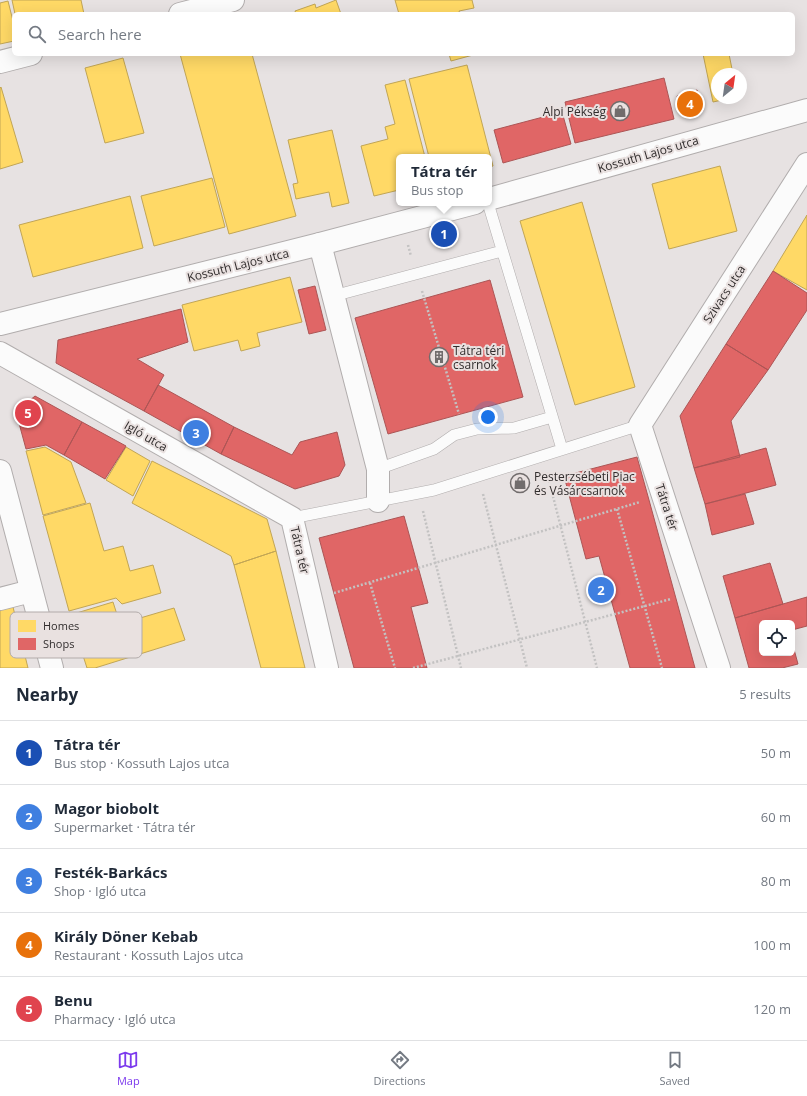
<!DOCTYPE html>
<meta charset="utf-8">
<style>
body{margin:0;font-family:"Open Sans",sans-serif;background:#f6f6f7;color:#1f2937}
.controls{position:absolute;right:12px;bottom:12px;display:grid;overflow:hidden;border-radius:6px;box-shadow:0 4px 16px #0002}
.controls button{width:36px;height:36px;display:grid;place-items:center;padding:0;border:0;border-bottom:1px solid #e0e1e3;background:#fff;color:#1f2937;font:20px sans-serif}
.compass{position:absolute;left:711px;top:68px;width:36px;height:36px;border-radius:50%;background:#fff;box-shadow:0 4px 16px #0002;rotate:29deg}
.you{position:absolute;left:488px;top:417px;width:14px;height:14px;margin:-10px;border:3px solid #fff;border-radius:50%;background:#1a73e8;box-shadow:0 0 0 6px #1a73e833}
.badge{display:grid;place-items:center;width:26px;height:26px;border-radius:50%;background:#7c3aed;color:#fff;font-size:13px;font-weight:700}
.pin{position:absolute;translate:-50% -50%;border:2px solid #fff;box-shadow:0 1px 4px #0006}
.popup{position:absolute;left:396px;top:154px;width:96px;height:52px;box-sizing:border-box;display:grid;place-content:center;border-radius:6px;background:#fff;filter:drop-shadow(0 1px 3px #0005);font-size:13px;white-space:nowrap;color:#747a83}
.popup b{font-size:15px;color:#1f2937}
.popup::after{content:'';position:absolute;left:50%;top:100%;margin-left:-8px;border:8px solid transparent;border-top-color:#fff}
.list{margin:0;padding:0;list-style:none}
h2{display:flex;justify-content:space-between;align-items:center;height:52px;margin:0;padding:0 16px;font-size:17px}
h2 small{font-size:13px;font-weight:400;color:#747a83}
.list li{display:grid;grid-template-columns:26px 1fr auto;gap:12px;align-items:center;box-sizing:border-box;height:64px;padding:0 16px;border-top:1px solid #e0e1e3}
.list b{display:block;font-size:15px;white-space:nowrap}
.list p{margin:0;font-size:13px;white-space:nowrap;color:#747a83}
.list em{font-size:13px;font-style:normal;color:#747a83}
.icon{flex:none;width:22px;height:22px;fill:none;stroke:currentColor;stroke-width:2;stroke-linecap:round;stroke-linejoin:round}
.map{position:relative;flex:none;width:807px;height:668px;overflow:hidden}
.search{position:absolute;background:#fff;box-shadow:0 4px 16px #0002;left:12px;right:12px;top:12px;height:44px;display:flex;align-items:center;gap:10px;box-sizing:border-box;padding:0 14px;border-radius:6px;color:#747a83;font-size:15px}
.sheet{height:372px;background:#fff}
nav{display:flex;justify-content:space-around;align-items:center;box-sizing:border-box;height:56px;border-top:1px solid #e0e1e3;background:#fff;font-size:11px;color:#747a83}
nav a{display:grid;justify-items:center;gap:2px}
nav .on{color:#7c3aed}
.map>svg:first-child{display:block}
.homes{fill:#ffd966;stroke:#c1a555}
.shops{fill:#e06666;stroke:#ac5555}
.lines{fill:none;stroke-linecap:round;stroke-linejoin:round}
.service-casing{stroke:#b1adad;stroke-width:12}
.minor-casing{stroke:#b1adad;stroke-width:24}
.tertiary-casing{stroke:#b1adad;stroke-width:24}
.path{stroke:#c3c2c2;stroke-width:2.5;stroke-dasharray:2 2;stroke-linecap:butt}
.service{stroke:#fbfbfb;stroke-width:11}
.minor{stroke:#fbfbfb;stroke-width:22}
.tertiary{stroke:#fbfbfb;stroke-width:22}
.labels{text-anchor:middle;dominant-baseline:central;stroke-width:4;stroke-linejoin:round;paint-order:stroke}
.poi-label{font-size:12px;fill:#312d2d;stroke:#e9e1e0;text-anchor:start}
.street-label{font-size:12px;fill:#312d2d;stroke:#e9e1e0}
.key{fill:#e9e1e0;stroke:#b2abaa;stroke-width:1}
.key-label{font-size:11px;fill:#312d2d}
</style>
<div class="map">
<svg width="807" height="668" viewBox="0 0 807 668">
<rect width="100%" height="100%" fill="#e7e2e2"/>
<!-- homes -->
<path class="homes" d="M 12,0 L 81,0 L 84,14 L 15,14 Z
M 336,0 L 341,14 L 296,14 L 295,11 L 315,4 L 316,8 Z
M 395,0 L 472,0 L 474,8 L 459,11 L 460,14 L 399,14 Z
M 8,1 L 14,25 L 14,41 L 0,44 L 0,3 Z
M 180,54 L 252,54 L 296,216 L 229,234 Z
M 449,54 L 473,54 L 473,55 L 451,61 Z
M 703,54 L 729,54 L 733,74 L 717,74 L 717,98 L 731,98 L 713,102 Z
M 123,58 L 144,133 L 105,143 L 85,68 Z
M 467,65 L 493,166 L 489,167 L 489,157 L 429,157 L 409,79 Z
M 405,80 L 425,157 L 399,157 L 399,190 L 374,196 L 361,146 L 388,139 L 385,127 L 395,124 L 385,85 Z
M 1,87 L 23,162 L 0,169 L 0,88 Z
M 332,130 L 349,203 L 332,207 L 329,192 L 296,199 L 293,184 L 298,183 L 288,140 Z
M 720,166 L 737,231 L 669,249 L 652,184 Z
M 212,178 L 225,227 L 154,246 L 141,196 Z
M 130,196 L 143,248 L 33,277 L 19,225 Z
M 582,202 L 635,387 L 575,405 L 520,221 Z
M 807,215 L 807,290 L 773,271 Z
M 290,277 L 302,322 L 257,333 L 260,346 L 241,351 L 238,340 L 194,351 L 182,305 Z
M 45,447 L 71,462 L 86,503 L 43,515 L 26,451 Z
M 126,447 L 150,461 L 133,496 L 106,480 Z
M 152,461 L 267,519 L 276,551 L 234,565 L 231,556 L 132,503 Z
M 90,503 L 104,551 L 123,546 L 130,571 L 153,565 L 161,593 L 122,604 L 116,598 L 69,611 L 43,516 Z
M 276,551 L 305,668 L 261,668 L 234,565 Z
M 113,602 L 120,624 L 174,608 L 185,640 L 95,668 L 87,668 L 70,615 Z
M 13,607 L 28,668 L 0,668 L 0,610 Z"/>
<!-- shops -->
<path class="shops" d="M 664,78 L 674,119 L 575,143 L 565,102 Z
M 697,90 L 703,111 L 683,116 L 677,96 Z
M 562,112 L 571,144 L 503,163 L 494,130 Z
M 773,271 L 807,293 L 807,310 L 768,370 L 726,344 Z
M 490,280 L 523,397 L 388,434 L 355,318 Z
M 315,286 L 326,330 L 309,334 L 298,290 Z
M 181,309 L 188,342 L 137,359 L 164,375 L 144,411 L 56,363 L 58,340 Z
M 726,344 L 768,370 L 731,421 L 740,457 L 694,468 L 680,416 Z
M 158,385 L 234,427 L 221,454 L 144,411 Z
M 35,396 L 82,422 L 64,455 L 46,445 L 26,449 L 16,412 Z
M 82,422 L 126,446 L 105,479 L 64,455 Z
M 234,427 L 292,455 L 300,442 L 337,432 L 345,465 L 339,476 L 295,489 L 221,454 Z
M 766,448 L 776,485 L 705,504 L 694,468 Z
M 637,457 L 649,500 L 695,668 L 630,668 L 599,556 L 586,559 L 564,476 Z
M 745,494 L 754,524 L 712,535 L 705,504 Z
M 404,516 L 428,603 L 411,607 L 427,668 L 354,668 L 319,538 Z
M 770,563 L 783,604 L 735,618 L 723,576 Z
M 807,597 L 807,626 L 792,630 L 792,623 L 762,623 L 762,653 L 792,653 L 792,642 L 798,664 L 782,668 L 749,668 L 735,618 Z"/>
<g class="lines">
<!-- service casing -->
<g class="service-casing">
<path id="service" d="M 488,203 L 562,449
M 333,296 L 502,251
M 378,469 L 434,449 L 454,435 L 477,429 L 514,428 L 552,417
M 292,518 L 434,490 L 640,425"/>
</g>
<!-- minor casing -->
<g class="minor-casing">
<path id="minor" d="M 180,14 L 233,0
M 0,62 L 31,54
M 320,244 L 378,469 L 378,501
M 0,353 L 292,518 L 327,668
M 0,471 L 52,668
M 0,599 L 31,591
M 719,668 L 640,425 L 807,164"/>
</g>
<!-- tertiary casing -->
<g class="tertiary-casing">
<path id="tertiary" d="M 489,199 L 807,110
M 0,324 L 320,244 L 475,203"/>
</g>
<!-- path -->
<path class="path" d="M 408,245 L 411,256
M 422,291 L 459,414
M 547,473 L 597,668
M 483,494 L 527,668
M 617,509 L 662,668
M 423,511 L 461,668
M 370,583 L 395,668
M 334,593 L 640,502
M 413,668 L 671,599"/>
<!-- service -->
<use href="#service" class="service"/>
<!-- minor -->
<use href="#minor" class="minor"/>
<!-- tertiary -->
<use href="#tertiary" class="tertiary"/>
</g>
<!-- icons -->
<defs>
<g id="shop-ring" transform="scale(1)"><circle r="9.5" fill="#e9e1e0" stroke="#716c6c" stroke-width="1.5"/><path d="M-5-2.5h2.3a2.7 3.5 0 0 1 5.4 0H5L5.5 6h-11ZM-1.5-2.5h3a1.5 2.3 0 0 0-3 0Z" fill="#716c6c"/></g>
<g id="building-ring" transform="scale(1)"><circle r="9.5" fill="#e9e1e0" stroke="#716c6c" stroke-width="1.5"/><path d="M-4-6H4V6H1V3H-1V6H-4ZM-2.5-4.3h1.7v1.8h-1.7ZM.8-4.3h1.7v1.8H.8ZM-2.5-1h1.7V.8h-1.7ZM.8-1h1.7V.8H.8Z" fill="#716c6c"/></g>
</defs>
<g fill-rule="evenodd">
<use href="#shop-ring" x="620" y="111"/>
<use href="#building-ring" x="439" y="357"/>
<use href="#shop-ring" x="520" y="483"/>
</g>
<g class="labels">
<!-- poi labels -->
<g class="poi-label">
<text x="606" y="111" text-anchor="end">Alpi Pékség</text>
<text x="453" y="350">Tátra téri<tspan x="453" dy="14">csarnok</tspan></text>
<text x="534" y="476">Pesterzsébeti Piac<tspan x="534" dy="14">és Vásárcsarnok</tspan></text>
</g>
<!-- street labels -->
<g class="street-label">
<text transform="translate(648 154) rotate(-16)">Kossuth Lajos utca</text>
<text transform="translate(238 265) rotate(-14)">Kossuth Lajos utca</text>
<text transform="translate(724 294) rotate(-57)">Szivacs utca</text>
<text transform="translate(146 436) rotate(30)">Igló utca</text>
<text transform="translate(667 507) rotate(72)">Tátra tér</text>
<text transform="translate(300 550) rotate(77)">Tátra tér</text>
</g>
</g>
<!-- legend -->
<rect x="10" y="612" width="132" height="46" rx="6" class="key"/>
<rect x="18" y="620" width="18" height="12" fill="#ffd966"/>
<rect x="18" y="638" width="18" height="12" fill="#e06666"/>
<g class="key-label">
<text x="43" y="630">Homes</text>
<text x="43" y="648">Shops</text>
</g>
</svg>
<div class="controls">
<button><svg class="icon" aria-label="locate" viewBox="0 0 24 24"><circle cx="12" cy="12" r="6"/><path d="M12 2v4M12 18v4M2 12h4M18 12h4"/></svg></button>
</div>
<svg class="compass" viewBox="-18 -18 36 36"><path d="M0-13l5 13h-10z" fill="#e53935"/><path d="M0 13l5-13h-10z" fill="#747a83"/></svg>
<div class="you"></div>
<div class="pin badge" style="left:444px;top:234px;background:#1a4fb4">1</div>
<div class="popup"><b>Tátra tér</b>Bus stop</div>
<div class="pin badge" style="left:601px;top:590px;background:#3f7fe0">2</div>
<div class="pin badge" style="left:196px;top:433px;background:#3f7fe0">3</div>
<div class="pin badge" style="left:690px;top:104px;background:#e8710a">4</div>
<div class="pin badge" style="left:28px;top:413px;background:#e0444e">5</div>
<div class="search"><svg class="icon" aria-label="search" viewBox="0 0 24 24"><circle cx="10" cy="10" r="6"/><path d="M15 15l6 6"/></svg>Search here</div>
</div>
<section class="sheet">
<h2>Nearby<small>5 results</small></h2>
<ul class="list">
<li><span class="badge" style="background:#1a4fb4">1</span><div><b>Tátra tér</b><p>Bus stop · Kossuth Lajos utca</p></div><em>50 m</em></li>
<li><span class="badge" style="background:#3f7fe0">2</span><div><b>Magor biobolt</b><p>Supermarket · Tátra tér</p></div><em>60 m</em></li>
<li><span class="badge" style="background:#3f7fe0">3</span><div><b>Festék-Barkács</b><p>Shop · Igló utca</p></div><em>80 m</em></li>
<li><span class="badge" style="background:#e8710a">4</span><div><b>Király Döner Kebab</b><p>Restaurant · Kossuth Lajos utca</p></div><em>100 m</em></li>
<li><span class="badge" style="background:#e0444e">5</span><div><b>Benu</b><p>Pharmacy · Igló utca</p></div><em>120 m</em></li>
</ul>
</section>
<nav>
<a class="on"><svg class="icon" aria-label="map" viewBox="0 0 24 24"><path d="M3 6l6-2 6 2 6-2v14l-6 2-6-2-6 2zM9 4v14M15 6v14"/></svg>Map</a>
<a><svg class="icon" aria-label="directions" viewBox="0 0 24 24"><path d="M12 3l9 9-9 9-9-9zM9 14v-3h6M13 9l2 2-2 2"/></svg>Directions</a>
<a><svg class="icon" aria-label="saved" viewBox="0 0 24 24"><path d="M7 4h10v16l-5-4-5 4z"/></svg>Saved</a>
</nav>
